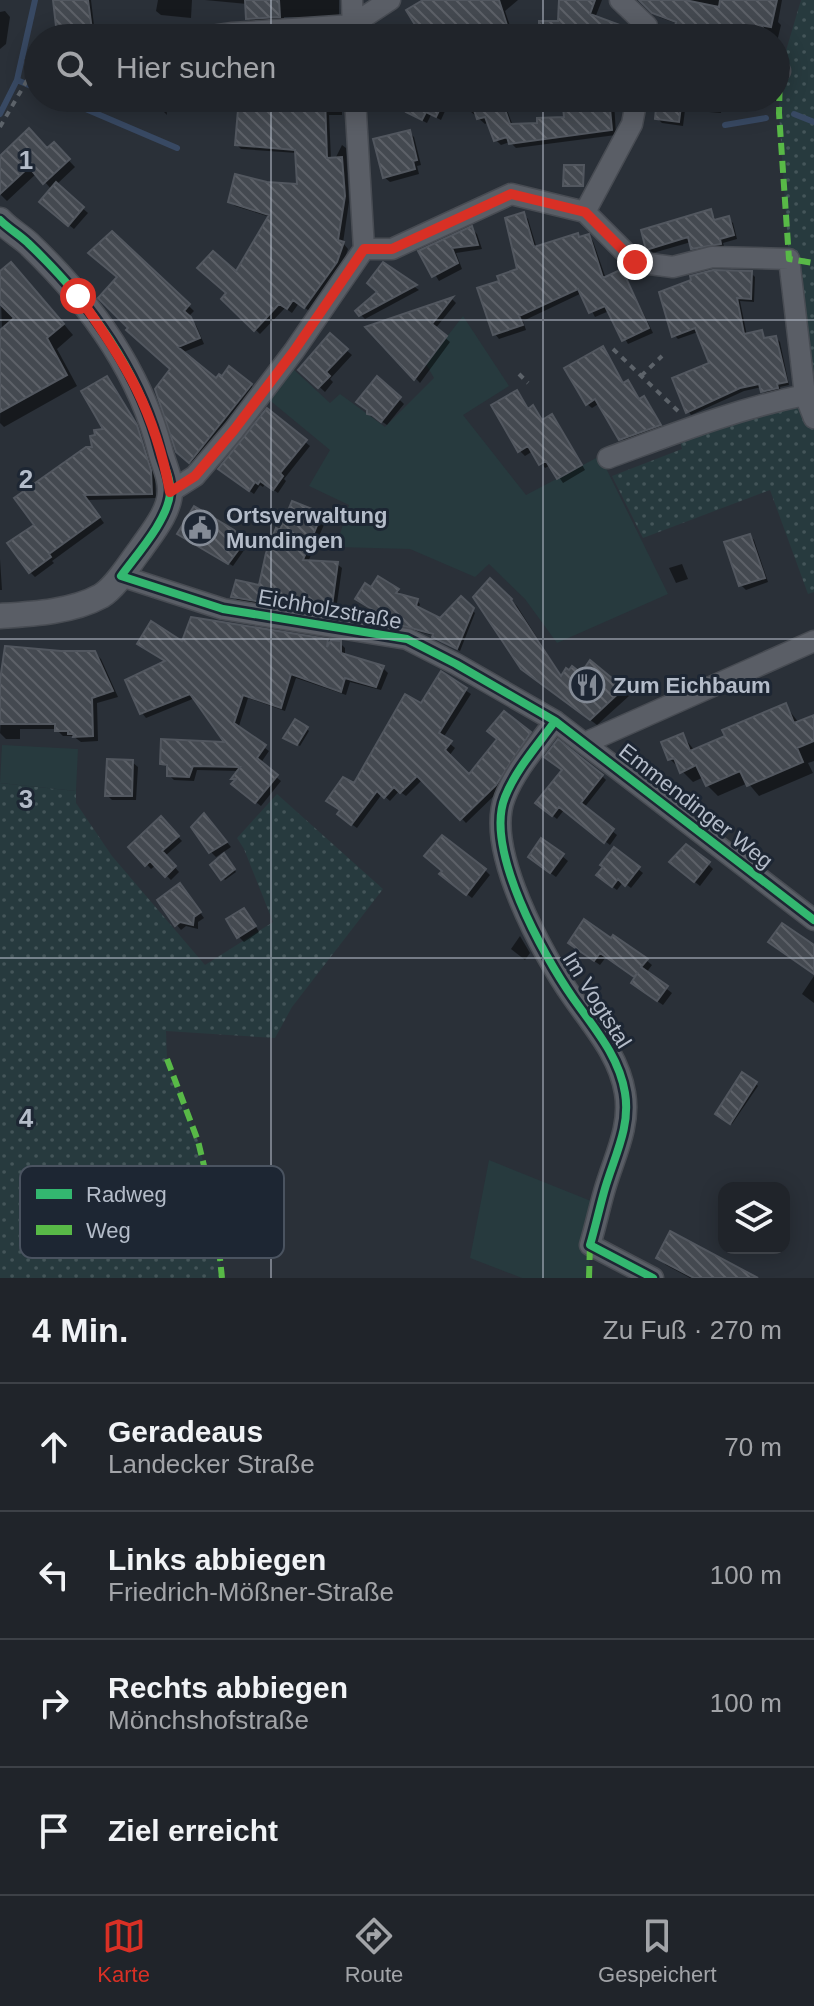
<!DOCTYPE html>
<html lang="de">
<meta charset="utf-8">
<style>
body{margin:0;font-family:Helvetica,sans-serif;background:#2d3036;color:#f1f3f6}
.controls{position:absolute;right:24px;bottom:24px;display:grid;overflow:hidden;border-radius:16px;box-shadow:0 4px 20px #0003}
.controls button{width:72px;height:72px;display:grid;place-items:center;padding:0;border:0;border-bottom:2px solid #3d4147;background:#20242a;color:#f1f3f6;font:40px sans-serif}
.stop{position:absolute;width:24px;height:24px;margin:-18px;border:6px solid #d93025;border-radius:50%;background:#fff}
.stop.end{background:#d93025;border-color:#fff;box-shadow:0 2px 8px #0008}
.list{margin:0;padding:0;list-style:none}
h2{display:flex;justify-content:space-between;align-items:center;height:104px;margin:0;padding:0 32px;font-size:34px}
h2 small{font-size:26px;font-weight:400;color:#a2a4a8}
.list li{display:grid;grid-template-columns:52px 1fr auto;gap:24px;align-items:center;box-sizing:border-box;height:128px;padding:0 32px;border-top:2px solid #3d4147}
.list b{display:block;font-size:30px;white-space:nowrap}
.list p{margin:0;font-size:26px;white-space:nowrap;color:#a2a4a8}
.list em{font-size:26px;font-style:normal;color:#a2a4a8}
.icon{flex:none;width:44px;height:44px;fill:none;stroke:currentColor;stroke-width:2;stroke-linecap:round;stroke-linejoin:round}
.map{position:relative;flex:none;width:814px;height:1278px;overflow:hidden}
.search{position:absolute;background:#20242a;box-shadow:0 4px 20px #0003;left:24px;right:24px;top:24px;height:88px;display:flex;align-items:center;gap:20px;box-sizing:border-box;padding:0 28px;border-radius:44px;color:#a2a4a8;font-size:30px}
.sheet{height:616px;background:#20242a}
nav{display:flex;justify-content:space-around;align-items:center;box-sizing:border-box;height:112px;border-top:2px solid #3d4147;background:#20242a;font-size:22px;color:#a2a4a8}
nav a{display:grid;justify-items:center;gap:4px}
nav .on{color:#d93025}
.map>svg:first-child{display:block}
.grass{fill:url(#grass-dots)}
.garden{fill:#273a3e}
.shadow{fill:#0007}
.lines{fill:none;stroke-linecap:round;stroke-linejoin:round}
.stream{stroke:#384963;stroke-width:6}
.building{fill:url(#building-back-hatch);stroke:#52575f;stroke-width:2}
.minor-casing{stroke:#484c53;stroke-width:23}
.tertiary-casing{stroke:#484c53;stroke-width:27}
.path{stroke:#5d636a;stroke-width:4;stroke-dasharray:6 6;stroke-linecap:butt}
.minor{stroke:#5a5e66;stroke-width:20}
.tertiary{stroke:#5a5e66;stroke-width:24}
.quiet{stroke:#58b947;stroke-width:6;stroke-dasharray:12 6;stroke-linecap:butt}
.cycleway-casing{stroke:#1d2633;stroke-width:13}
.cycleway{stroke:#33b770;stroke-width:8}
.route{stroke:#d93025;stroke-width:10}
.grid{fill:none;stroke:#b4bcc9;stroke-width:2;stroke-opacity:0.55}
.labels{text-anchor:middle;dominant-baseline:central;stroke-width:6;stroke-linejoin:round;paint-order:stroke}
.poi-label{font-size:22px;font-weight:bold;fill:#b4bcc9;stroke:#1d2633;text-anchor:start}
.street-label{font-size:22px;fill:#b4bcc9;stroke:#1d2633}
.key{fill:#1d2633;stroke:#4a5360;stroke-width:2}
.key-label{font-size:22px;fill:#b4bcc9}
.grid-label{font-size:26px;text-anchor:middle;font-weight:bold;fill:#b4bcc9;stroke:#1d2633;stroke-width:6;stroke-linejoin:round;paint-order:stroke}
</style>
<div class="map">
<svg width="814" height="1278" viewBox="0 0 814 1278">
<defs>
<pattern id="grass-dots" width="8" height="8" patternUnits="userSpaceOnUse" patternTransform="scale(2)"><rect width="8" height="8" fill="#273a3e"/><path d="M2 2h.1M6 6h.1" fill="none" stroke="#445559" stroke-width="1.8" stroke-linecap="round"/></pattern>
<pattern id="building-back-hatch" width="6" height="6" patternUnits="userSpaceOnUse" patternTransform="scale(2)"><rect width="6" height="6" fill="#444950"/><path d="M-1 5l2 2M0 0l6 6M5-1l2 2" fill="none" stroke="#5d6168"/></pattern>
</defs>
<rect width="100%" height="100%" fill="#2a3038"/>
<!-- grass -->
<path class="grass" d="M 801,0 L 814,0 L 814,373 L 802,372 L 789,259 L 779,113 L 780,71 Z
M 807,400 L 814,410 L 814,592 L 808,594 L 770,490 L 643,538 L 612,476 L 682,449 L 679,437 Z
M 0,783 L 76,791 L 76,803 L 112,856 L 205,965 L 273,922 L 244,849 L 237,838 L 277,794 L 383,889 L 292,1007 L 275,1038 L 166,1031 L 167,1059 L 198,1141 L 215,1211 L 222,1278 L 0,1278 Z"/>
<!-- garden -->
<path class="garden" d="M 463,316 L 509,386 L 463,415 L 526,495 L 600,456 L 668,594 L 557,643 L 525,599 L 489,564 L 475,577 L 410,549 L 336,547 L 349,505 L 309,486 L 330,450 L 267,398 L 292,368 L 330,403 L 340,394 L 385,427 L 434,378 L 426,364 Z
M 2,745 L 78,749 L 76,791 L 0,783 Z
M 489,1160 L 601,1205 L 590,1245 L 589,1278 L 522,1278 L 470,1258 Z"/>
<!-- shadow -->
<path class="shadow" d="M 55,0 L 91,0 L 95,34 L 79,38 L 63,38 L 59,34 Z
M 158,0 L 192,0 L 191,18 L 161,15 L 156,11 Z
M 205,0 L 339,0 L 339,17 L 284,17 L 284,21 L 252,23 L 248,18 L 247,4 Z
M 427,0 L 518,0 L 505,11 L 514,38 L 426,38 Z
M 561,0 L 602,0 L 595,18 L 619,26 L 625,32 L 622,38 L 541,38 L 541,23 L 560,23 Z
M 645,0 L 782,0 L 778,22 L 781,25 L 776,46 L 776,38 L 675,38 L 678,24 L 659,17 Z
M 5,11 L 10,17 L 6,44 L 0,49 L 0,12 Z
M 776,87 L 779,90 L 776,101 L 761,98 L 776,98 Z
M 150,98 L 342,98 L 342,115 L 329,115 L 331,159 L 335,159 L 342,145 L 346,148 L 349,202 L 343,243 L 348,249 L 342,267 L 309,311 L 299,303 L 292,313 L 285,308 L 260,334 L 224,299 L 270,217 L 235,206 L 230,202 L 267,184 L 299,186 L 297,153 L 241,149 L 237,145 L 240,108 L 224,109 L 219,101 L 166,104 L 167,115 Z
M 391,98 L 448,98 L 450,100 L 441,120 L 431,115 L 427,123 L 413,116 L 408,112 L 410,107 Z
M 466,98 L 500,98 L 504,102 L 513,126 L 540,125 L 566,119 L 564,98 L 611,98 L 614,101 L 616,135 L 516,148 L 510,142 L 501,145 L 496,140 L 489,122 L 485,124 L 470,111 Z
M 659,98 L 744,98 L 743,106 L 722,102 L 721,113 L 685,110 L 683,126 L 662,123 L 657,118 Z
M 409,132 L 414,137 L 421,165 L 417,166 L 419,174 L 390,182 L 384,177 Z
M 54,145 L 75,167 L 56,185 L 88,213 L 74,229 L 46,207 L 52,190 L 37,173 L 7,201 L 0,194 L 0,159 L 48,151 Z
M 583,167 L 584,187 L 567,187 L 565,185 Z
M 710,211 L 717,221 L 728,218 L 733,223 L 737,239 L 723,243 L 725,249 L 698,253 L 691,242 L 653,253 L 648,248 Z
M 524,215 L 528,219 L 537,249 L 577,235 L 581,239 L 588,236 L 593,241 L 606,279 L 621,272 L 626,277 L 653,333 L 628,344 L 609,311 L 595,317 L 582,293 L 523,321 L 526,330 L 499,339 L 495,334 L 501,282 L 519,270 Z
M 472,229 L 477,234 L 482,249 L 456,253 L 462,269 L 439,281 L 421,252 Z
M 137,255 L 194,311 L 188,317 L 196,325 L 204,344 L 181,353 L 216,381 L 251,385 L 256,390 L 196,467 L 184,458 L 172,370 Z
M 383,265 L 419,290 L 365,319 L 361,315 L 380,292 Z
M 0,273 L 22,275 L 73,335 L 57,349 L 77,386 L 4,427 L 0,423 L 2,330 Z
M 751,273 L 755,277 L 754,302 L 740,301 L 747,336 L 762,332 L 766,340 L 776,338 L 780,342 L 789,385 L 780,387 L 781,391 L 766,395 L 762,387 L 744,391 L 691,415 L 688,411 L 712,364 L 698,332 L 678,339 L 674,335 Z
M 452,299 L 456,303 L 435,329 L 450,342 L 420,383 L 368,328 Z
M 330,336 L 352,355 L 330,379 L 333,382 L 325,392 L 301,370 Z
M 602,348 L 625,384 L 628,383 L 640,401 L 644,399 L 649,403 L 664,430 L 626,444 L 600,403 L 592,408 L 587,404 Z
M 107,379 L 137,425 L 155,477 L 156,498 L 87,500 L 104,523 L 52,561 L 54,563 L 35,577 L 30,572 L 37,525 L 107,430 Z
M 378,379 L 404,404 L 387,425 L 369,413 Z
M 517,392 L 529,410 L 533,408 L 543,421 L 552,416 L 557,421 L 585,470 L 563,483 L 551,465 L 545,468 L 541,463 L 533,451 L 525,456 L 520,451 L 493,406 Z
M 267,411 L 310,446 L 284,479 L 286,481 L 278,493 L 265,484 L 263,487 L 260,485 L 254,494 L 225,473 Z
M 321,515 L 326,520 L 308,562 L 337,564 L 342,568 L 335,617 L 238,601 L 233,596 L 261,588 L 281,533 Z
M 233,531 L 247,546 L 233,566 L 180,534 Z
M 750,536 L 754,540 L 768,582 L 746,590 L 741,585 L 727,543 Z
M 0,559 L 2,590 L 0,590 Z
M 682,564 L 688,579 L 676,583 L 669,568 Z
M 490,581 L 517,606 L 562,677 L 582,675 L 591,663 L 629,696 L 597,725 L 531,675 Z
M 372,590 L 397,590 L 400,593 L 398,596 L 417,601 L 420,604 L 418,610 L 441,621 L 461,599 L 475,613 L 460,651 L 434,636 L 382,621 Z
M 327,641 L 330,645 L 340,643 L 345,648 L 345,656 L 383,668 L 388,673 L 381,690 L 350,682 L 346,695 L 296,678 L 285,711 L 248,698 L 238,729 L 269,751 L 260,764 L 281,781 L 261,806 L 238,789 L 233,779 L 239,771 L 197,770 L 194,781 L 174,780 L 169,775 L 169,768 L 162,764 L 228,744 L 195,698 L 146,718 L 142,713 L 168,662 L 183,644 Z
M 7,648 L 95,653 L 101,659 L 118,697 L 97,703 L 98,741 L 81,742 L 73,736 L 63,736 L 56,729 L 20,729 L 20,739 L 6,739 L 0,733 Z
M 441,674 L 471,694 L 443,738 L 455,748 L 449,756 L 469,777 L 529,734 L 534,738 L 500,790 L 466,823 L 423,779 L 406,796 L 399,791 L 390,801 L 382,794 L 357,828 L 344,819 L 355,785 L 422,706 Z
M 785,705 L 799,723 L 814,717 L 814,761 L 808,763 L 813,773 L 759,796 L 748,783 L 718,796 L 707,785 L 704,777 L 693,782 L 670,759 L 682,735 L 695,751 L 728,737 Z
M 307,729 L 309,731 L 300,746 L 288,739 Z
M 132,762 L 138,767 L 136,800 L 112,800 L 107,795 Z
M 564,771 L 602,776 L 606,780 L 584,808 L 617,835 L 610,845 L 564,810 L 557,819 L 542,807 Z
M 161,819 L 182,841 L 165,856 L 179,872 L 171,880 L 156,865 L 151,869 L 131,847 Z
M 209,821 L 231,847 L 216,857 L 211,852 Z
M 562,856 L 568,861 L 556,877 L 535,862 Z
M 226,858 L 236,872 L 225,880 L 212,865 Z
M 708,864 L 713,869 L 700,886 L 676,867 Z
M 638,869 L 643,873 L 631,888 L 623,882 L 617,890 L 603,880 Z
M 485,870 L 490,875 L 472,898 L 447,879 L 444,871 Z
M 185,891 L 204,918 L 198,922 L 198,929 L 186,926 L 181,930 L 176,924 Z
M 249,915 L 259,932 L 244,942 L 239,937 Z
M 520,936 L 530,953 L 525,960 L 511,949 Z
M 575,948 L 646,960 L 652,965 L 646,973 L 672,993 L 663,1005 L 638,988 L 636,978 L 606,957 L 600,965 Z
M 814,976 L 814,1003 L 802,994 Z
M 756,1084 L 758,1086 L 732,1124 L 719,1116 Z
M 658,1257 L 747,1278 L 690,1278 L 666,1265 Z"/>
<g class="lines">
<!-- stream -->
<path class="stream" d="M 17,80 L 38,89
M 60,98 L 177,148
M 0,114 L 17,80 L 35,0
M 794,114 L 814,122
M 725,125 L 766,118"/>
</g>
<!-- building -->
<path class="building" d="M 53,0 L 88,0 L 92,30 L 65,37 L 57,35 Z
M 245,0 L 279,0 L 280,17 L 246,19 Z
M 423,0 L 499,0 L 511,38 L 423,38 L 406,10 Z
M 559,0 L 595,0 L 590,14 L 620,25 L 615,38 L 580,38 L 559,31 L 559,37 L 539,37 L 539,21 L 558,21 Z
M 639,0 L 685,0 L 719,7 L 720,0 L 777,0 L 771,27 L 760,25 L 772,38 L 728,38 L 675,27 L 676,22 L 652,13 Z
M 239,98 L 325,98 L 327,158 L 342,157 L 345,196 L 338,240 L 344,242 L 337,262 L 304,308 L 293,300 L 287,309 L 279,304 L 254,331 L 221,299 L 226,293 L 197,268 L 213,251 L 236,271 L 269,215 L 228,202 L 235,174 L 267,182 L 297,184 L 295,150 L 235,145 Z
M 398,98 L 445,98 L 436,117 L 426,112 L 422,120 L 406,112 L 410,104 Z
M 470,98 L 501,98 L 510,124 L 537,123 L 537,118 L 564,117 L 562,98 L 609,98 L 612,130 L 509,144 L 507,137 L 494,141 L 485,117 L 477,119 Z
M 657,98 L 682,98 L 679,122 L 655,119 Z
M 29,128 L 47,148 L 54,142 L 70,159 L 43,184 L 29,167 L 0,194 L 0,156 Z
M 410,130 L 417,160 L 413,161 L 415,169 L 383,178 L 373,139 Z
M 564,165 L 584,165 L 583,186 L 563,186 Z
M 56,182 L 84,207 L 68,226 L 39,202 Z
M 711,209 L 714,220 L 729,216 L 734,235 L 720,239 L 721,244 L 691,249 L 688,237 L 646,250 L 641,230 Z
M 524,212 L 534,247 L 578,233 L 579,237 L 589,234 L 603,278 L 622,269 L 649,328 L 622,341 L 605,306 L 589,313 L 578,289 L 519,316 L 523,325 L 493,335 L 477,288 L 499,281 L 497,276 L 517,269 L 505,218 Z
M 472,226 L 478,245 L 452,248 L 458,263 L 432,277 L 418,251 Z
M 112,231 L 190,304 L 184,311 L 191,317 L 200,338 L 178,347 L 216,378 L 219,374 L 222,376 L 229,366 L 252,384 L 189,463 L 176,452 L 155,389 L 170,369 L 126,330 L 128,328 L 98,298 L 117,277 L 88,253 Z
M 11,262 L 64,324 L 47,338 L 67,375 L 0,412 L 0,330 L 14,318 L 0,304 L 0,271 Z
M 383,262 L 417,285 L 359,316 L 355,311 L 377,292 L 367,283 Z
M 713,270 L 752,271 L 751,299 L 737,298 L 744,334 L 762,330 L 764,338 L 776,336 L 787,382 L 777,384 L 778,388 L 761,392 L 759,384 L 740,388 L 686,413 L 672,378 L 709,363 L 695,328 L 672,337 L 659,292 L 691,280 L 690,276 Z
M 453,297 L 432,324 L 447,336 L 414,380 L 365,327 Z
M 330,333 L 348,349 L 326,372 L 330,376 L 318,388 L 298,370 Z
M 603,346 L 623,383 L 628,380 L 639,399 L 644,396 L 661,425 L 619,440 L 595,399 L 586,405 L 564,368 Z
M 107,376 L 137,425 L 151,470 L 152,494 L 84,495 L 100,517 L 49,554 L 51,557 L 29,573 L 7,543 L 34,525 L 14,498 L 86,447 L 92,447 L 90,436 L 95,435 L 94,430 L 103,429 L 81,391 Z
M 377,376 L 401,397 L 381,422 L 372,415 L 367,414 L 367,410 L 356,402 Z
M 517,390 L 528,409 L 533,405 L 542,420 L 552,414 L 582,465 L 557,479 L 546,461 L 539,465 L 528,446 L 518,452 L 491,405 Z
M 267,408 L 307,440 L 280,473 L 283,476 L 273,490 L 260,481 L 258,484 L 255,482 L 249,491 L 218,469 Z
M 292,501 L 322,513 L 303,560 L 338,562 L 331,613 L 231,597 L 236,580 L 259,585 L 266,553 L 276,528 L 280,530 Z
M 194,506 L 234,530 L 245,541 L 228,564 L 177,534 Z
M 750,534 L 765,578 L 739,586 L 724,542 Z
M 378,576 L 399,589 L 396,593 L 418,599 L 416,606 L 440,618 L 461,596 L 474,608 L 457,649 L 432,637 L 433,634 L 377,619 L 378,613 L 355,599 L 365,583 L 371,587 Z
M 490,578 L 512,599 L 511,600 L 561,676 L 566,668 L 569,670 L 572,666 L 581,673 L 590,660 L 624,688 L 590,720 L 521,669 L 473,597 Z
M 191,617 L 328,639 L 327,647 L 331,640 L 341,641 L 341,653 L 384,666 L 376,687 L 345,678 L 341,692 L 291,674 L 281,708 L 243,695 L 234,723 L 266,745 L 257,758 L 278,775 L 255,803 L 231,784 L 236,779 L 231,779 L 240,767 L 193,766 L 189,777 L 167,776 L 167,765 L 160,764 L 161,739 L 224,742 L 190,694 L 140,714 L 125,680 L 165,661 L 137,644 L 151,621 L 182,641 Z
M 5,646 L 61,651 L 95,651 L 113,691 L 92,698 L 93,736 L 73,737 L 74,734 L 68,734 L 68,731 L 55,731 L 55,724 L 0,724 L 0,680 Z
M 441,671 L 467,688 L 439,733 L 452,741 L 445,750 L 469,774 L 497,739 L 487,731 L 504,711 L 531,732 L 496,785 L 460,820 L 417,776 L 400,793 L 394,787 L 384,798 L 377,791 L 351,825 L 337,814 L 340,810 L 326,801 L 343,777 L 354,783 L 405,694 L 421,703 Z
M 786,703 L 794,723 L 814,715 L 814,741 L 797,748 L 803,762 L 747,786 L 740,771 L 706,786 L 696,765 L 680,773 L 674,758 L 668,760 L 661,742 L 683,733 L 690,751 L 725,736 L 722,730 Z
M 295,719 L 308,727 L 297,745 L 283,738 Z
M 558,739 L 603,775 L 581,803 L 614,829 L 604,843 L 559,807 L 552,816 L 535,803 L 562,770 L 544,757 Z
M 107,759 L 133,760 L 132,796 L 105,796 Z
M 204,813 L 227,842 L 209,853 L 191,827 Z
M 161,816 L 179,836 L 162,851 L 176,866 L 165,877 L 150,861 L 145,866 L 128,847 Z
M 442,835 L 486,869 L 466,895 L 439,874 L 442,871 L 424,856 Z
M 541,838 L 564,854 L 550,873 L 528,857 Z
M 686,844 L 710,862 L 694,882 L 669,862 Z
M 614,847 L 640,867 L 625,886 L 618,879 L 612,887 L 596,875 L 603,867 L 600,865 Z
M 224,853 L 235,869 L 221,880 L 210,865 Z
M 180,883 L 201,912 L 194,917 L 193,925 L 180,922 L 175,926 L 157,900 Z
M 244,908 L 256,926 L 237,938 L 226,919 Z
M 584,919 L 611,938 L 613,935 L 648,959 L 641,967 L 668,986 L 657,1001 L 631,983 L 638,972 L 634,977 L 600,953 L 594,961 L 568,943 Z
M 782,923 L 814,945 L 814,974 L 768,942 Z
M 742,1072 L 757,1082 L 730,1124 L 715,1114 Z
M 670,1231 L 758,1278 L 694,1278 L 656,1258 Z"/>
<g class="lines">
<!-- minor casing -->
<g class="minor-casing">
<path id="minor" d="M 352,0 L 353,34
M 620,0 L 647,26 L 648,38
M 198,38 L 233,33 L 352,25 L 390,0
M 36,63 L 38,63
M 776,70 L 780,71
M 585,212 L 632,124 L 637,98
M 364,249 L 392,249 L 511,194 L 585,212 L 635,262 L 673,267 L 712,257 L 789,259 L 805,395 L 814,418
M 608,458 C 673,434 736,409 805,395
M 170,492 L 195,476 L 234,430 L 294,351 L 364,249 L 355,98
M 121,576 L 223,609 L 407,639 L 456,664 L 555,721 L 814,920
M 555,721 C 538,745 516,769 505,797 C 484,849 543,955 573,998 C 594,1028 619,1056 625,1093 C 631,1128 613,1159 604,1192 C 599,1210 595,1228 590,1245 L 653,1278
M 585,743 L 814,641"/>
</g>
<!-- tertiary casing -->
<g class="tertiary-casing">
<path id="tertiary" d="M 0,220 C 8,229 19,235 28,243 C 88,300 139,369 160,450 C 163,463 171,478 170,491 C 170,512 151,534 140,550 C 129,564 117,586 101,596 C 72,612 32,614 0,616"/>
</g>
<!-- path -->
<path class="path" d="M 0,127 L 29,77
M 613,349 L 678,411
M 519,374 L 528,383
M 641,376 L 662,356"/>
<!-- minor -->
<use href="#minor" class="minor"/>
<!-- tertiary -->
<use href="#tertiary" class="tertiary"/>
<!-- quiet -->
<path class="quiet" d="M 780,71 L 779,113 L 789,259 L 814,263
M 167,1059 L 198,1141 L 215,1211 L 222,1278
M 589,1278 L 590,1245"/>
<!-- cycleway casing -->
<g class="cycleway-casing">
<path id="cycleway" d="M 0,220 C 9,229 20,235 28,243 C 89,301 139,370 160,451 C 163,464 172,480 170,493 C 168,520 137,554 121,576 L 223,609 L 407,639 L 456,664 L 555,721 L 814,920
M 555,721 C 538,745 516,769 505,797 C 484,849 543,955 573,998 C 594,1028 619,1056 625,1093 C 631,1128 613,1159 604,1192 C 599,1210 595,1228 590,1245 L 653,1278"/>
</g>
<!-- cycleway -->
<use href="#cycleway" class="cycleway"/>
</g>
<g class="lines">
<!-- route -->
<path class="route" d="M 78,296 C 126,362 155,412 170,492 L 195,476 L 234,430 L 294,351 L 364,249 L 392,249 L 511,194 L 585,212 L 635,262"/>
</g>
<!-- grid -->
<path class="grid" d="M 271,0 L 271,38M 543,0 L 543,38M 271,98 L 271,1278M 543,98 L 543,1278M 0,320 L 814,320M 0,639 L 814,639M 0,958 L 814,958"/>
<!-- icons -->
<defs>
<g id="civic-ring" transform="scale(1.8)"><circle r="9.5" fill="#1d2633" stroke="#848b96" stroke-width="1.5"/><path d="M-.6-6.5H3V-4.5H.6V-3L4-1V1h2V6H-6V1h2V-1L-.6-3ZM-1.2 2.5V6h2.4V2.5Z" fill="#848b96"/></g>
<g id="restaurant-ring" transform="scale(1.8)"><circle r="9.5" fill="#1d2633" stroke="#848b96" stroke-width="1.5"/><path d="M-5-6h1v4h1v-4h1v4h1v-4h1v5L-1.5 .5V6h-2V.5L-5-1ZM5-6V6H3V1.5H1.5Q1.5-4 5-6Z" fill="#848b96"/></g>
</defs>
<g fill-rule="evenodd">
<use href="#civic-ring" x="200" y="528"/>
<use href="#restaurant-ring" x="587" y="685"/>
</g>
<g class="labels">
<!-- poi labels -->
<g class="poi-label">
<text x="226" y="515">Ortsverwaltung<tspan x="226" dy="25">Mundingen</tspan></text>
<text x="613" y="685">Zum Eichbaum</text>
</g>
<!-- street labels -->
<g class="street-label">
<text transform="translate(330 609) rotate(10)">Eichholzstraße</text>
<text transform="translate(696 806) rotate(38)">Emmendinger Weg</text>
<text transform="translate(597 1000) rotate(58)">Im Vogtstal</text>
</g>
</g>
<!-- legend -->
<rect x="20" y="1166" width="264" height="92" rx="12" class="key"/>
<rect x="36" y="1189" width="36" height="10" fill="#33b770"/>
<rect x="36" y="1225" width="36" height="10" fill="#58b947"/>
<g class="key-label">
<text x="86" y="1202">Radweg</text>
<text x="86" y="1238">Weg</text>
</g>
<g class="grid-label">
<text x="26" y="169">1</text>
<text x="26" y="488">2</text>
<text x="26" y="808">3</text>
<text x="26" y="1127">4</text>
</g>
</svg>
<div class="controls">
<button><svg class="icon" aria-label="layers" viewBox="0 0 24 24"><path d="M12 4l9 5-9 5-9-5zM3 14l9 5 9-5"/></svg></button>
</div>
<div class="stop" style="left:78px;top:296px"></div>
<div class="stop end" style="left:635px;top:262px"></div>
<div class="search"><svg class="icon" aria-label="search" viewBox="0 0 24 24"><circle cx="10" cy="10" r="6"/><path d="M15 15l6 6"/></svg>Hier suchen</div>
</div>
<section class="sheet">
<h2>4 Min.<small>Zu Fuß · 270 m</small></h2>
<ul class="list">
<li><svg class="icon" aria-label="ahead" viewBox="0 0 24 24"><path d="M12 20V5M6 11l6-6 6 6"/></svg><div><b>Geradeaus</b><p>Landecker Straße</p></div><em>70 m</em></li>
<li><svg class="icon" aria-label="left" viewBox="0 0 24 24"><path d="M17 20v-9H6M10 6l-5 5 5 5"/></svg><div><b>Links abbiegen</b><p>Friedrich-Mößner-Straße</p></div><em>100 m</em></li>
<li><svg class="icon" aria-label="right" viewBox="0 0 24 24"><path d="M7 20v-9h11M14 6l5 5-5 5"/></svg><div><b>Rechts abbiegen</b><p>Mönchshofstraße</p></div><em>100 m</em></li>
<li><svg class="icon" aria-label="arrive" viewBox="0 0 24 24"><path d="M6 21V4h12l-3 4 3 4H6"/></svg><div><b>Ziel erreicht</b></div></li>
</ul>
</section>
<nav>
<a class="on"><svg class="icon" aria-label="map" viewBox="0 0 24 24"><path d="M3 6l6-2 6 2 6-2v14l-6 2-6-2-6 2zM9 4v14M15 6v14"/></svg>Karte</a>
<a><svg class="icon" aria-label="directions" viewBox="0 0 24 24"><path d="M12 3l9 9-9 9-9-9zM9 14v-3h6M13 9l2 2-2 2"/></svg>Route</a>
<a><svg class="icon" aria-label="saved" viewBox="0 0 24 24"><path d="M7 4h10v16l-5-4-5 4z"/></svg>Gespeichert</a>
</nav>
